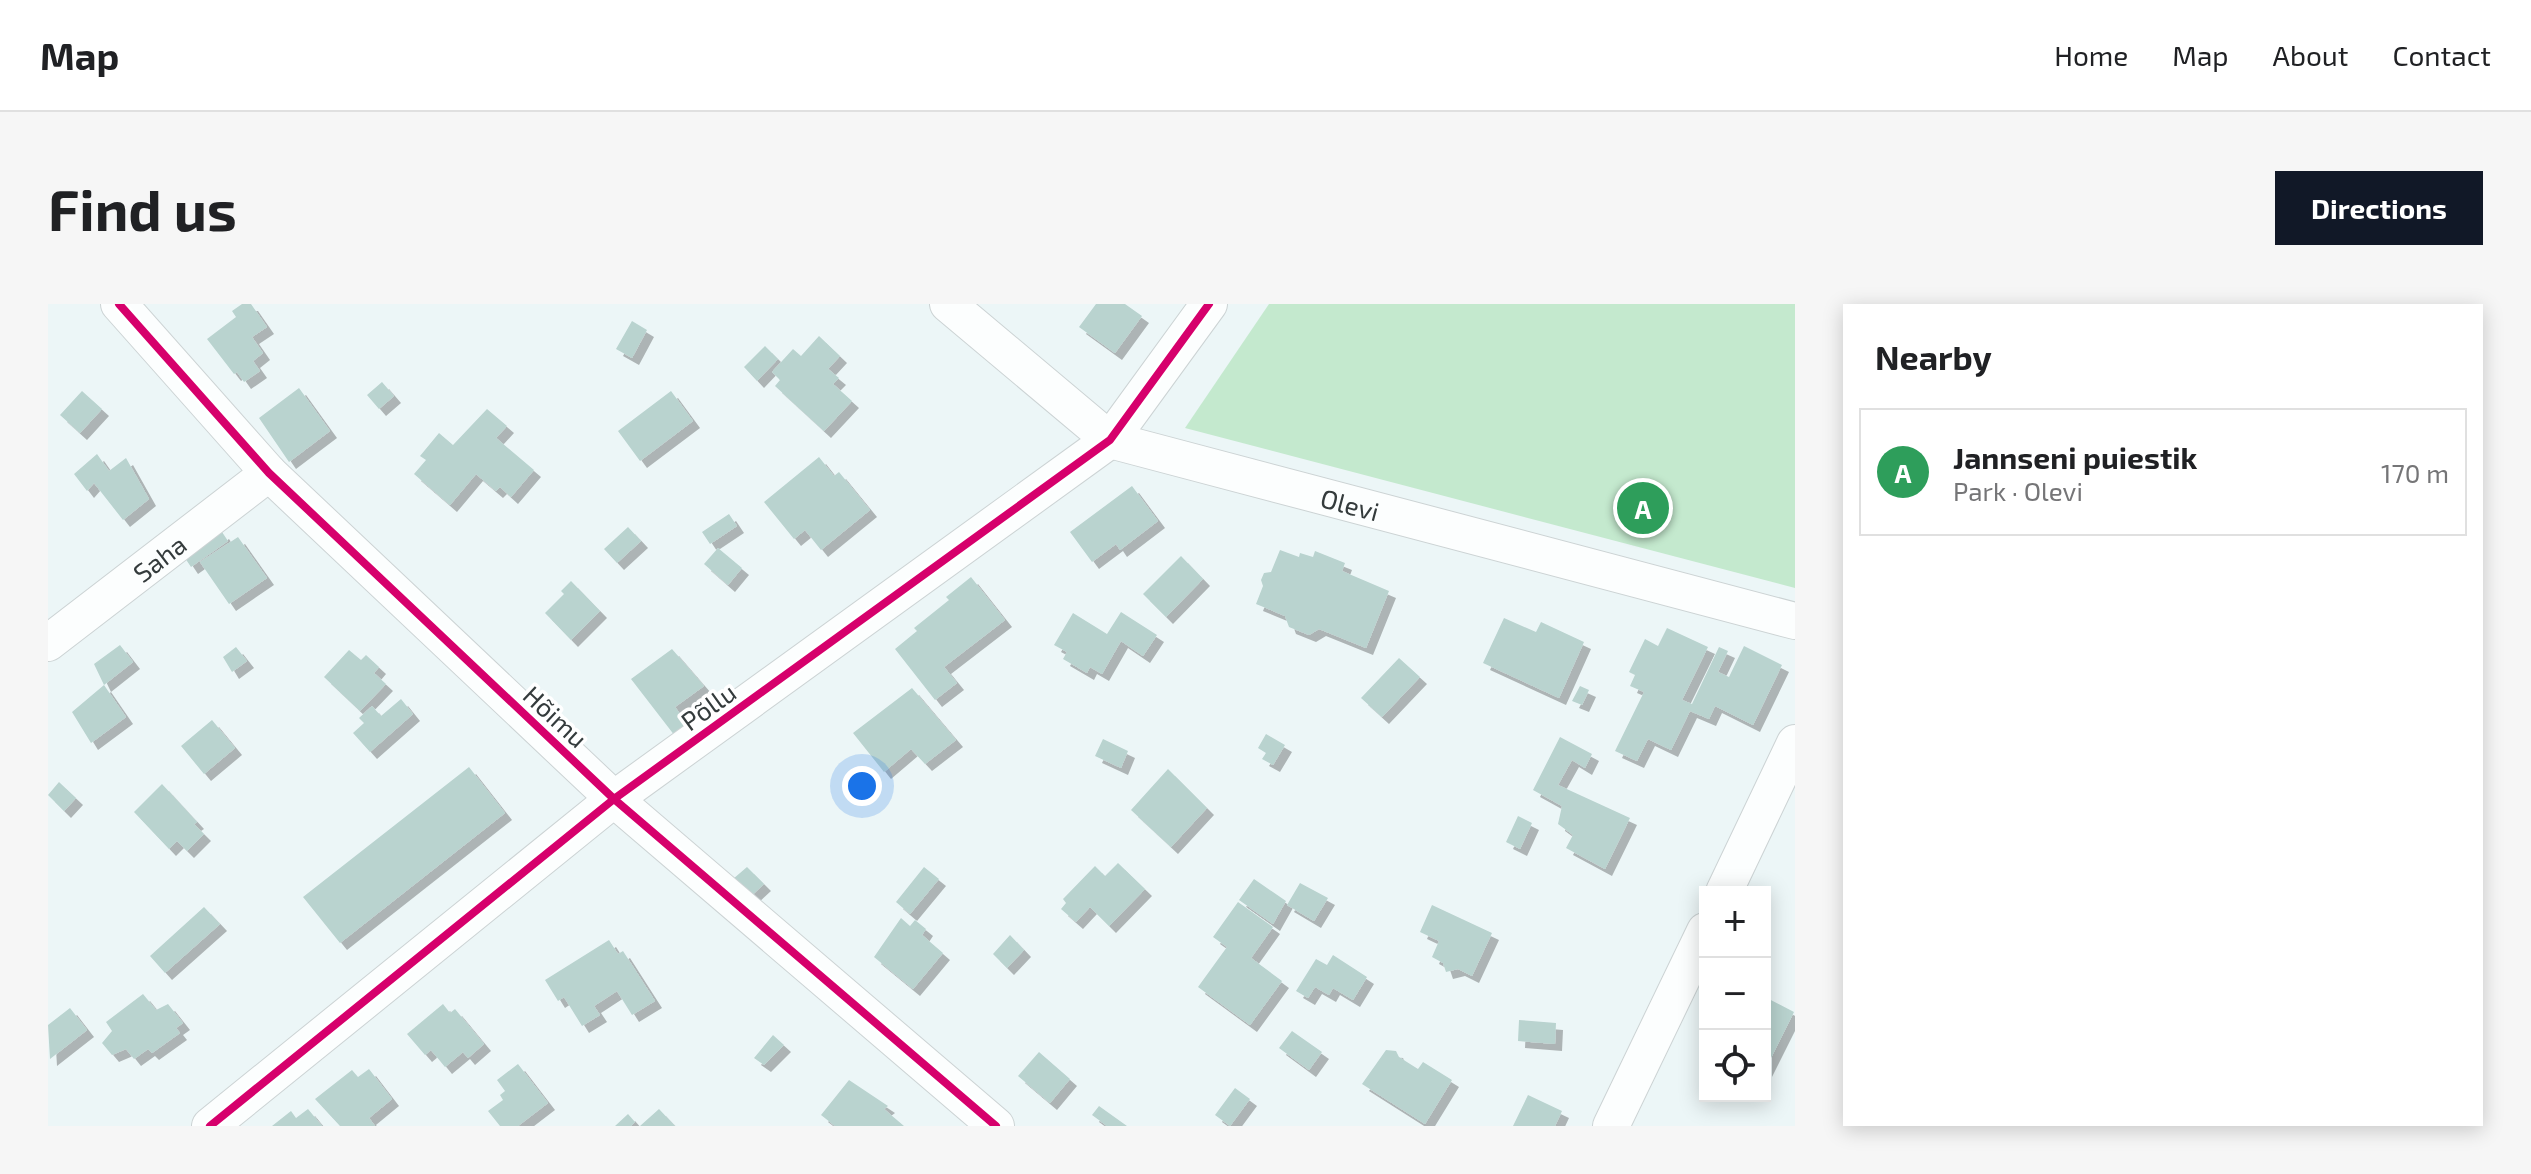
<!DOCTYPE html>
<meta charset="utf-8">
<style>
body{margin:0;font-family:"Exo 2",sans-serif;background:#f6f6f6;color:#202124}
.controls{position:absolute;right:24px;bottom:24px;display:grid;overflow:hidden;border-radius:0px;box-shadow:0 4px 20px #0003}
.controls button{width:72px;height:72px;display:grid;place-items:center;padding:0;border:0;border-bottom:2px solid #e0e0e0;background:#fff;color:#202124;font:40px sans-serif}
.you{position:absolute;left:814px;top:482px;width:28px;height:28px;margin:-20px;border:6px solid #fff;border-radius:50%;background:#1a73e8;box-shadow:0 0 0 12px #1a73e833}
.badge{display:grid;place-items:center;width:52px;height:52px;border-radius:50%;background:#111827;color:#fff;font-size:26px;font-weight:700}
.pin{position:absolute;translate:-50% -50%;border:4px solid #fff;box-shadow:0 2px 8px #0006}
.list{margin:0;padding:0;list-style:none}
h2{display:flex;justify-content:space-between;align-items:center;height:104px;margin:0;padding:0 32px;font-size:34px}
h2 small{font-size:26px;font-weight:400;color:#757577}
.list li{display:grid;grid-template-columns:52px 1fr auto;gap:24px;align-items:center;box-sizing:border-box;height:128px;margin:0 16px 16px;padding:0 16px;border:2px solid #e0e0e0;border-radius:0px}
.list b{display:block;font-size:30px;white-space:nowrap}
.list p{margin:0;font-size:26px;white-space:nowrap;color:#757577}
.list em{font-size:26px;font-style:normal;color:#757577}
.icon{flex:none;width:44px;height:44px;fill:none;stroke:currentColor;stroke-width:2;stroke-linecap:round;stroke-linejoin:round}
.map{position:relative;flex:none;width:1747px;height:822px;overflow:hidden;border-radius:0px}
header{display:flex;align-items:center;gap:48px;box-sizing:border-box;height:112px;padding:0 40px;background:#fff;border-bottom:2px solid #e0e0e0}
header strong{font-size:38px}
nav{display:flex;gap:44px;margin-inline-start:auto;font-size:28px}
.intro{display:flex;align-items:center;justify-content:space-between;box-sizing:border-box;height:192px;padding:0 48px}
h1{margin:0;font-size:56px}
.button{padding:20px 36px;border-radius:0px;background:#111827;color:#fff;font-size:28px;font-weight:700}
main{display:flex;gap:48px;padding:0 48px}
aside{flex:1;background:#fff;border-radius:0px;box-shadow:0 4px 20px #0003}
.map>svg:first-child{display:block}
.green{fill:#c4e9ce}
.building{fill:#b9d3cf;filter:url(#shadow)}
.lines{fill:none;stroke-linecap:round;stroke-linejoin:round}
.street-casing{stroke:#ccd3d4;stroke-width:38}
.street{stroke:#fcfefe;stroke-width:36}
.cycleway-casing{stroke:#fff;stroke-width:13}
.cycleway{stroke:#d6006c;stroke-width:8}
.labels{text-anchor:middle;dominant-baseline:central;stroke-width:7;stroke-linejoin:round;paint-order:stroke}
.street-label{font-size:26px;fill:#343b3c;stroke:#fff}
</style>
<header>
<strong>Map</strong>
<nav><a>Home</a><a>Map</a><a>About</a><a>Contact</a></nav>
</header>
<div class="intro"><h1>Find us</h1><a class="button">Directions</a></div>
<main>
<div class="map">
<svg width="1747" height="822" viewBox="0 0 1747 822">
<defs>
<filter id="shadow"><feDropShadow dx="7" dy="7" stdDeviation="0" flood-color="#0004"/></filter>
</defs>
<rect width="100%" height="100%" fill="#ecf6f7"/>
<!-- green -->
<path class="green" d="M 1221,0 L 1747,0 L 1747,284 L 1137,124 Z"/>
<!-- building -->
<path class="building" d="M 194,0 L 203,0 L 219,23 L 204,33 L 215,49 L 205,57 L 212,67 L 196,78 L 189,68 L 186,70 L 159,35 L 188,13 L 184,7 Z
M 1048,0 L 1077,0 L 1094,12 L 1067,49 L 1031,23 Z
M 584,17 L 599,26 L 584,54 L 568,45 Z
M 771,32 L 792,52 L 780,65 L 791,74 L 785,80 L 804,97 L 776,127 L 727,82 L 732,76 L 724,68 L 745,45 L 753,52 Z
M 717,42 L 730,55 L 709,77 L 696,63 Z
M 334,78 L 346,92 L 331,105 L 319,91 Z
M 251,84 L 282,127 L 241,158 L 211,114 Z
M 34,87 L 54,105 L 32,129 L 12,111 Z
M 623,87 L 645,117 L 592,157 L 570,127 Z
M 439,105 L 459,122 L 448,134 L 486,166 L 463,193 L 452,183 L 448,187 L 428,170 L 402,201 L 366,170 L 378,156 L 372,152 L 391,129 L 405,141 Z
M 49,150 L 61,167 L 78,154 L 101,195 L 75,216 L 46,179 L 39,187 L 26,170 Z
M 771,153 L 786,172 L 791,168 L 822,206 L 773,246 L 757,226 L 746,235 L 716,198 Z
M 1084,182 L 1110,217 L 1072,246 L 1068,240 L 1044,258 L 1022,228 Z
M 681,210 L 689,222 L 662,240 L 654,228 Z
M 580,223 L 593,237 L 569,259 L 556,245 Z
M 174,228 L 180,237 L 143,263 L 137,254 Z
M 190,233 L 219,274 L 181,300 L 152,258 Z
M 670,244 L 694,264 L 680,281 L 656,260 Z
M 1232,246 L 1251,253 L 1252,249 L 1265,253 L 1267,247 L 1297,259 L 1294,267 L 1341,287 L 1318,344 L 1271,325 L 1261,331 L 1241,323 L 1237,312 L 1208,300 L 1215,282 L 1213,276 L 1216,269 L 1223,268 Z
M 1133,252 L 1155,275 L 1118,313 L 1095,290 Z
M 923,273 L 957,316 L 896,363 L 909,379 L 887,396 L 847,345 L 869,327 L 866,324 L 901,296 L 898,293 Z
M 523,277 L 552,307 L 523,336 L 497,309 L 516,290 L 513,287 Z
M 1073,308 L 1109,331 L 1095,352 L 1073,337 L 1054,370 L 1042,363 L 1039,369 L 1015,355 L 1019,348 L 1006,341 L 1025,309 L 1059,330 Z
M 1456,314 L 1488,328 L 1493,318 L 1536,338 L 1511,394 L 1435,359 Z
M 1619,324 L 1660,343 L 1634,396 L 1644,400 L 1671,343 L 1680,347 L 1670,368 L 1681,373 L 1696,342 L 1734,361 L 1705,421 L 1667,402 L 1661,415 L 1642,407 L 1623,446 L 1600,435 L 1589,457 L 1567,447 L 1596,388 L 1582,382 L 1587,371 L 1581,368 L 1597,335 L 1610,342 Z
M 72,341 L 85,358 L 56,381 L 46,360 Z
M 188,343 L 199,357 L 184,368 L 175,353 Z
M 624,345 L 656,382 L 627,403 L 641,422 L 627,432 L 583,375 Z
M 301,346 L 313,356 L 318,351 L 331,363 L 326,369 L 338,380 L 312,407 L 276,373 Z
M 1351,354 L 1372,373 L 1334,413 L 1313,394 Z
M 56,381 L 78,413 L 43,439 L 24,408 Z
M 1532,382 L 1541,386 L 1534,401 L 1524,397 Z
M 864,384 L 908,436 L 877,460 L 863,445 L 836,468 L 805,429 Z
M 353,395 L 365,410 L 322,448 L 305,429 L 316,419 L 311,414 L 324,402 L 333,412 Z
M 164,416 L 187,444 L 156,470 L 133,442 Z
M 1218,430 L 1237,441 L 1225,461 L 1214,455 L 1218,449 L 1210,444 Z
M 1512,433 L 1544,450 L 1537,464 L 1524,456 L 1510,481 L 1582,514 L 1557,565 L 1518,544 L 1525,531 L 1510,520 L 1514,502 L 1485,486 Z
M 1055,435 L 1080,447 L 1073,464 L 1047,452 Z
M 421,463 L 457,509 L 292,639 L 255,593 Z
M 1120,465 L 1159,504 L 1123,543 L 1083,506 Z
M 11,478 L 28,494 L 16,507 L 0,491 Z
M 114,480 L 149,518 L 146,520 L 156,530 L 139,547 L 129,537 L 121,545 L 86,508 Z
M 1470,512 L 1484,519 L 1472,545 L 1458,538 Z
M 1070,559 L 1097,585 L 1061,622 L 1042,603 L 1028,618 L 1013,605 L 1018,599 L 1015,595 L 1047,562 L 1057,572 Z
M 699,563 L 716,580 L 702,593 L 685,575 Z
M 876,563 L 891,575 L 862,610 L 848,598 Z
M 1206,575 L 1238,597 L 1225,620 L 1191,596 Z
M 1252,579 L 1280,594 L 1266,617 L 1239,601 Z
M 1190,598 L 1225,623 L 1203,654 L 1234,677 L 1202,721 L 1150,683 L 1179,643 L 1165,633 Z
M 1384,601 L 1444,629 L 1424,672 L 1410,665 L 1398,668 L 1395,659 L 1384,653 L 1391,637 L 1372,628 Z
M 156,603 L 172,620 L 117,669 L 102,652 Z
M 853,614 L 862,622 L 867,616 L 878,625 L 874,631 L 895,649 L 865,685 L 826,653 Z
M 962,631 L 976,646 L 959,664 L 945,650 Z
M 561,636 L 570,650 L 575,647 L 607,697 L 584,711 L 569,687 L 546,702 L 552,711 L 534,722 L 516,693 L 510,697 L 497,676 Z
M 1285,651 L 1319,673 L 1305,696 L 1285,684 L 1281,691 L 1267,683 L 1260,694 L 1248,687 L 1268,655 L 1279,661 Z
M 95,690 L 108,706 L 120,700 L 135,719 L 128,724 L 132,729 L 104,749 L 100,745 L 86,755 L 78,745 L 64,751 L 54,739 L 64,727 L 58,718 Z
M 1717,693 L 1746,708 L 1717,766 Z
M 395,700 L 402,709 L 407,705 L 436,740 L 420,754 L 415,748 L 397,763 L 383,746 L 377,751 L 359,730 Z
M 22,704 L 39,726 L 2,755 L 0,721 Z
M 1471,716 L 1508,719 L 1507,740 L 1470,737 Z
M 1244,727 L 1274,748 L 1261,766 L 1231,744 Z
M 725,731 L 736,741 L 716,761 L 706,754 Z
M 1338,746 L 1348,747 L 1351,753 L 1370,765 L 1375,758 L 1404,776 L 1377,820 L 1314,780 Z
M 991,748 L 1022,775 L 1002,799 L 970,772 Z
M 470,760 L 500,799 L 470,822 L 452,822 L 440,807 L 455,796 L 452,791 L 457,787 L 449,776 Z
M 321,765 L 344,795 L 321,814 L 327,822 L 292,822 L 267,795 L 304,766 L 310,773 Z
M 801,776 L 840,802 L 836,805 L 856,822 L 787,822 L 773,811 Z
M 1187,784 L 1202,795 L 1182,822 L 1167,811 Z
M 1480,791 L 1514,807 L 1507,822 L 1465,822 Z
M 1051,802 L 1079,822 L 1059,822 L 1044,811 Z
M 260,805 L 274,822 L 224,822 L 243,807 L 248,814 Z
M 611,805 L 627,822 L 592,822 Z
M 580,810 L 587,818 L 583,822 L 567,822 Z"/>
<g class="lines">
<!-- street casing -->
<g class="street-casing">
<g id="street">
<path d="M 71,0 L 221,169 L 566,495 L 948,822"/>
<path id="s1" d="M 900,0 L 1062,136 L 1747,317"/>
<path id="s2" d="M 0,339 L 221,169"/>
<path d="M 1676,588 L 1747,439"/>
<path d="M 162,822 L 566,495 L 1062,136 L 1161,0"/>
<path d="M 1563,822 L 1657,627"/>
</g>
</g>
<!-- street -->
<use href="#street" class="street"/>
<!-- cycleway casing -->
<g class="cycleway-casing">
<path id="cycleway" d="M 71,0 L 221,169 L 566,495 L 948,822
M 162,822 L 566,495 L 1062,136 L 1161,0"/>
</g>
<!-- cycleway -->
<use href="#cycleway" class="cycleway"/>
</g>
<g class="labels">
<!-- street labels -->
<g class="street-label">
<text stroke="none"><textPath href="#s1" startOffset="460">Olevi</textPath></text>
<text stroke="none"><textPath href="#s2" startOffset="140">Saha</textPath></text>
<text transform="translate(660 402) rotate(-36)">Põllu</text>
<text transform="translate(508 412) rotate(43)">Hõimu</text>
</g>
</g>
</svg>
<div class="controls">
<button>+</button>
<button>−</button>
<button><svg class="icon" aria-label="locate" viewBox="0 0 24 24"><circle cx="12" cy="12" r="6"/><path d="M12 2v4M12 18v4M2 12h4M18 12h4"/></svg></button>
</div>
<div class="you"></div>
<div class="pin badge" style="left:1595px;top:204px;background:#2e9e5b">A</div>
</div>
<aside>
<h2>Nearby<small></small></h2>
<ul class="list">
<li><span class="badge" style="background:#2e9e5b">A</span><div><b>Jannseni puiestik</b><p>Park · Olevi</p></div><em>170 m</em></li>
</ul>
</aside>
</main>
